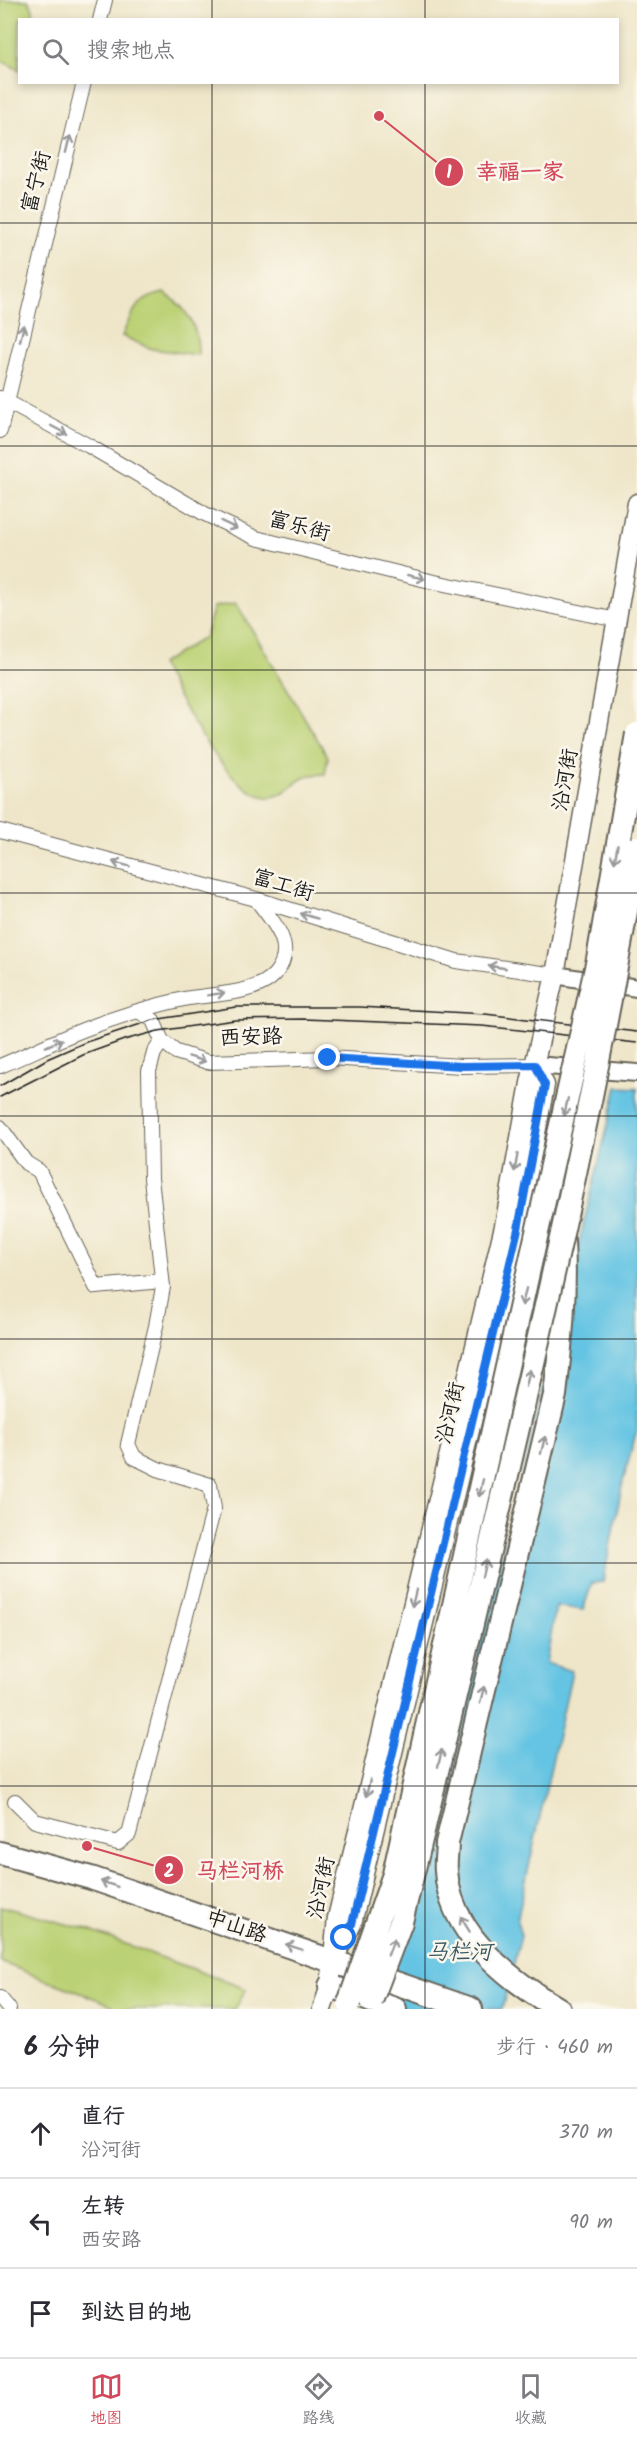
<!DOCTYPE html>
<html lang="zh">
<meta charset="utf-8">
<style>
body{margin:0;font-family:Kalam,"LXGW WenKai TC",sans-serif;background:#f7f7f7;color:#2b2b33}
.stop{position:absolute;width:18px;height:18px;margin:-14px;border:4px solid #1a73e8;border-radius:50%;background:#fff}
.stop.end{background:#1a73e8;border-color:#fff;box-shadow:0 2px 6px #0008}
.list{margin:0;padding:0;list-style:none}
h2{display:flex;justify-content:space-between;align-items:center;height:78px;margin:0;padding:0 24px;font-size:26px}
h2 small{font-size:20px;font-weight:400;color:#7c7c81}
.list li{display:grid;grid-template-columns:39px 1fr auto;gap:18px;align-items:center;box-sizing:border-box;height:90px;padding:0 24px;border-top:2px solid #e1e1e2}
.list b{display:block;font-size:22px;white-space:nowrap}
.list p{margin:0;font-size:20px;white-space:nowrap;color:#7c7c81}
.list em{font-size:20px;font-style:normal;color:#7c7c81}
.icon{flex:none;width:33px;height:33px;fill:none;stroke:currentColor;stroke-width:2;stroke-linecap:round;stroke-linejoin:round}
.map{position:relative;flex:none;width:637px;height:2009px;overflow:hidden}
.search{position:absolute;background:#fff;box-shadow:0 3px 9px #0003;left:18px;right:18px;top:18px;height:66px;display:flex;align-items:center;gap:15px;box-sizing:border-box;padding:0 21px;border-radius:0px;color:#7c7c81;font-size:22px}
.sheet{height:348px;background:#fff}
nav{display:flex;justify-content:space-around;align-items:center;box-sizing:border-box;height:84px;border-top:2px solid #e1e1e2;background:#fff;font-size:16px;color:#7c7c81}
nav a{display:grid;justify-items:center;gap:3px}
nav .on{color:#d1495b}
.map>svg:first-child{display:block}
.green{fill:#bbd175;stroke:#6c7648;stroke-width:1.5}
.water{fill:#65c4e3;stroke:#407080;stroke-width:1.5}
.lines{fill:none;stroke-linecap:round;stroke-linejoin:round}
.minor-casing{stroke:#666359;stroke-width:16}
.tertiary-casing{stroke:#666359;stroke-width:20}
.secondary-casing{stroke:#666359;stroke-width:21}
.trunk-casing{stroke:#666359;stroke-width:26}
.minor{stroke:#fff;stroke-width:14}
.tertiary{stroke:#fff;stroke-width:16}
.secondary{stroke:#fff;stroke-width:18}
.trunk{stroke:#fff;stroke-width:22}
.tram{stroke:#1c1c1c;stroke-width:1.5}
.trunk-bridge-casing{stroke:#666359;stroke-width:26;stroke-linecap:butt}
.trunk-bridge{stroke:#fff;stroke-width:22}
.oneway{stroke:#999}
.route{stroke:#1a73e8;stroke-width:8}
.grid{fill:none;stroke:#1c1c1c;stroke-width:1.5;stroke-opacity:0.55}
.labels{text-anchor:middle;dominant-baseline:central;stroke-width:5;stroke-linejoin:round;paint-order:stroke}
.street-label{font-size:21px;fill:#1c1c1c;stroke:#fbf7ec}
.water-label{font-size:22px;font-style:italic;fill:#365762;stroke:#fbf7ec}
.leader{fill:none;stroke:#d1495b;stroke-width:2}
.callout-dot{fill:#d1495b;stroke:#fbf7ec;stroke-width:2}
.mark-label{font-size:18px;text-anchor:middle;font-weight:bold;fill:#fff}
.callout-label{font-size:22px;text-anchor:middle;font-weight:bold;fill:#d1495b;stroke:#fbf7ec;stroke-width:5;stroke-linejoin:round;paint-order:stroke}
</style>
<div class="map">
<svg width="637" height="2009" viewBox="0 0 637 2009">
<rect width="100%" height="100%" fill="#fbf7ec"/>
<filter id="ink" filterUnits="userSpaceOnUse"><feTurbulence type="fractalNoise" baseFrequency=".0167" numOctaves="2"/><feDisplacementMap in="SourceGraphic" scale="12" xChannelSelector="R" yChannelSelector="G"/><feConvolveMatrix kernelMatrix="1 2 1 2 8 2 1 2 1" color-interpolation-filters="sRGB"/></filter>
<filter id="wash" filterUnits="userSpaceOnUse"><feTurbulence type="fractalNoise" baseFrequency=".008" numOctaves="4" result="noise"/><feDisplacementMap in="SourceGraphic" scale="24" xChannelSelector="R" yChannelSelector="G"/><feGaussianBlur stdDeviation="1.35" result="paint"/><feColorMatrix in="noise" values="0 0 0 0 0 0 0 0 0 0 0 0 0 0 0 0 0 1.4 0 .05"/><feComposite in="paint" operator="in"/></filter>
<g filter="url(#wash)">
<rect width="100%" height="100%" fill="#efe6c9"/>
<!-- green -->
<path class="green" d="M 0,0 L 28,0 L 33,9 L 33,19 L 20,20 L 19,70 L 0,60 Z
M 164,293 C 187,307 199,327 198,355 L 152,349 L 122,336 C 133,311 135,299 164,293 Z
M 236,603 L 328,757 L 325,774 C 319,775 312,774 307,776 C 295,781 284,796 272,797 C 231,802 178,696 160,664 L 205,637 L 214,607 Z
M 0,1906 L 88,1930 L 246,1989 L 235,2009 L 114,2009 L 112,2005 L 0,1962 Z"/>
<!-- water -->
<path class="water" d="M 617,1087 L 637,1088 L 637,1430 L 623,1481 L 603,1582 L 592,1583 L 583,1610 L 556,1606 L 546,1663 L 572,1671 L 517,1921 L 521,1936 L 502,2009 L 378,2009 L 416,1906 Z"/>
</g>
<g filter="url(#ink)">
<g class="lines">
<!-- minor casing -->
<g class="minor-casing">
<path id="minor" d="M 100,20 L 105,0
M 0,398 L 89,446 L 205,514 L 256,538 L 430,581 L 617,620
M 0,431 L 84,82
M 0,831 L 256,899 L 456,961 L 555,975
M 138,1011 L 153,1020 L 162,1041 L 176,1052 L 208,1062 L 328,1058 L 462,1066 L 535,1065
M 0,1066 C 29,1054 58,1039 88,1028 C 119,1016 152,1006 184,999 C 209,994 257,995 275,974 C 298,947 273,922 256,899
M 0,1127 L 26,1163 L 39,1171 L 96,1287 L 162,1281
M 15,1801 L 35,1821 L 118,1843 L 129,1834 L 214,1508 L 210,1485 L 158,1469 L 134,1457 L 128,1444 L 156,1326 L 163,1287 L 151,1178 L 149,1071 L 154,1053 L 162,1041
M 0,1998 L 9,2009"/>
</g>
<!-- tertiary casing -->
<g class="tertiary-casing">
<path id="tertiary" d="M 555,975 L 637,988
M 535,1065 L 637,1073"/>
</g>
<!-- secondary casing -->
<g class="secondary-casing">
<path id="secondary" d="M 338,1951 L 352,1924 L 518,1229 L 545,1085 L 535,1065
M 322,2009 L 330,1986 L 337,1918 L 504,1226 L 530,1083 L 555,975 L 637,503"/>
</g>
<!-- trunk casing -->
<g class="trunk-casing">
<path id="trunk" d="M 0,1853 L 91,1878 L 471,2009
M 330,1986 L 395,2009
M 559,2009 C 509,1980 450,1934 446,1871 C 445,1861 447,1852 447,1843 L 555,1395 C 561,1344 566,1293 563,1241"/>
</g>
<!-- minor -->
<use href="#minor" class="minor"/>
<!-- tertiary -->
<use href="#tertiary" class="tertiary"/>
<!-- secondary -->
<use href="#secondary" class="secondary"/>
<!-- trunk -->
<use href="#trunk" class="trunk"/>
<!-- tram -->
<path class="tram" d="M 0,1086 L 47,1059 L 86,1042 L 153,1020 L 236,1007 L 360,1007 L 485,1014 L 637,1032
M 0,1097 L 83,1055 L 124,1040 L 158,1031 L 235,1020 L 304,1019 L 482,1026 L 637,1043"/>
<!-- trunk-bridge casing -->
<g class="trunk-bridge-casing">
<path id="trunk-bridge" d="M 371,2001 L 401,1922 L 420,1844 C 497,1513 582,1182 637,847
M 349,2003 L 394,1874 L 598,959 L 637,734"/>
</g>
<!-- trunk-bridge -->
<use href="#trunk-bridge" class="trunk-bridge"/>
</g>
<!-- one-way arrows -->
<defs><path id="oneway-shaft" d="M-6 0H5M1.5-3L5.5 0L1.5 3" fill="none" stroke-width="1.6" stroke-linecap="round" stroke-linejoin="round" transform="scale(1.5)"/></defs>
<g class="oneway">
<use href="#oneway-shaft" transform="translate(68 144) rotate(-76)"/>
<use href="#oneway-shaft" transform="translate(22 333) rotate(-76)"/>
<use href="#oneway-shaft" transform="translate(59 430) rotate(28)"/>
<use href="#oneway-shaft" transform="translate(229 525) rotate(25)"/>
<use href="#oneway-shaft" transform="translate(416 577) rotate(13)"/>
<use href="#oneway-shaft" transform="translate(616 854) rotate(100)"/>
<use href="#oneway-shaft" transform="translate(121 864) rotate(-165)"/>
<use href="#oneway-shaft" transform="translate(309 916) rotate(-163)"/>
<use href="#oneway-shaft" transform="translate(497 967) rotate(-172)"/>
<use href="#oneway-shaft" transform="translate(216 994) rotate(-9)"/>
<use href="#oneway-shaft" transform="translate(54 1043) rotate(-24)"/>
<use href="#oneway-shaft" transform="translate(197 1059) rotate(17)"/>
<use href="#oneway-shaft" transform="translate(566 1107) rotate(102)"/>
<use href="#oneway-shaft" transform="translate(516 1163) rotate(100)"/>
<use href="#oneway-shaft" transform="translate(524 1297) rotate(103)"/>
<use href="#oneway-shaft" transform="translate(528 1378) rotate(-77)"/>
<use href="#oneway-shaft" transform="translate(543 1445) rotate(-76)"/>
<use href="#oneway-shaft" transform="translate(481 1488) rotate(103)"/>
<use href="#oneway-shaft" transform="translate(484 1568) rotate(-77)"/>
<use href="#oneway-shaft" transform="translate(414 1598) rotate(104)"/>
<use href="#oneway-shaft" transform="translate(482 1695) rotate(-76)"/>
<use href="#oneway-shaft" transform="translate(440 1758) rotate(-77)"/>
<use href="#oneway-shaft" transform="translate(368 1788) rotate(104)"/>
<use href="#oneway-shaft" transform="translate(109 1884) rotate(-161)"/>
<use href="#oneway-shaft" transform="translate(465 1924) rotate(-121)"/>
<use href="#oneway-shaft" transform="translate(294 1947) rotate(-161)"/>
<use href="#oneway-shaft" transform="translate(391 1947) rotate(-69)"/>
</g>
</g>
<g class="lines" filter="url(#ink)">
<!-- route -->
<path class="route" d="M 328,1058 L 462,1066 L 535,1065 L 545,1085 L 518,1229 L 352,1924 L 344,1938"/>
</g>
<!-- grid -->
<path class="grid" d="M 212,0 L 212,20M 425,0 L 425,20M 212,82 L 212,2009M 425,82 L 425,2009M 0,223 L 637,223M 0,446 L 637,446M 0,670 L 637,670M 0,893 L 637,893M 0,1116 L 637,1116M 0,1339 L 637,1339M 0,1563 L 637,1563M 0,1786 L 637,1786"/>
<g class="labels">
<!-- street labels -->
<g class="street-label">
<text transform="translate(37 182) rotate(-76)">富宁街</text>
<text transform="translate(299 527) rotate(15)">富乐街</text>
<text transform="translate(566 780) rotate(-80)">沿河街</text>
<text transform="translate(283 886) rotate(17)">富工街</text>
<text transform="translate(251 1038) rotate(-2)">西安路</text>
<text transform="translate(451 1413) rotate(-77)">沿河街</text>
<text transform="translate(322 1888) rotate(-78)">沿河街</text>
<text transform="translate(236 1927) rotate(19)">中山路</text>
</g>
<!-- water labels -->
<g class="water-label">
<text x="459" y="1953">马栏河</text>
</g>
</g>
<!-- callouts -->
<path class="leader" d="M379 116L449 172M87 1846L169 1870"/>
<g class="callout-dot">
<circle cx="379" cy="116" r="6"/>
<circle cx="87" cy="1846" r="6"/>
<circle cx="449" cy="172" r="15"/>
<circle cx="169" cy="1870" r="15"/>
</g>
<g class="mark-label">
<text x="449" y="178">1</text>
<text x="169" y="1877">2</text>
</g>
<g class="callout-label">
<text x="520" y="179">幸福一家</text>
<text x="240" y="1878">马栏河桥</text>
</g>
</svg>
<div class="stop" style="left:344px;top:1938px"></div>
<div class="stop end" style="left:328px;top:1058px"></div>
<div class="search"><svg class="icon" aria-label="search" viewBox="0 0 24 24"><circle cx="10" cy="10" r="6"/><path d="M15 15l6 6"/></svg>搜索地点</div>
</div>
<section class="sheet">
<h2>6 分钟<small>步行 · 460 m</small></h2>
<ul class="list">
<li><svg class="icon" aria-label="ahead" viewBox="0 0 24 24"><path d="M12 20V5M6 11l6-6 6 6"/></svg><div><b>直行</b><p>沿河街</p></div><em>370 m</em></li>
<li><svg class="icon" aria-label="left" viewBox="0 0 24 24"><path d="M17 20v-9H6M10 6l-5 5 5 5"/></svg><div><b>左转</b><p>西安路</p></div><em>90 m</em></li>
<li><svg class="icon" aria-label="arrive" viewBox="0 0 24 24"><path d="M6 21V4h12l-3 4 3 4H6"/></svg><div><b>到达目的地</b></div></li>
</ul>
</section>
<nav>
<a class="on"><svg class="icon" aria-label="map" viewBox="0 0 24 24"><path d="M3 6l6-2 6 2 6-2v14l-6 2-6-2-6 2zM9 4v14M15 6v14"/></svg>地图</a>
<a><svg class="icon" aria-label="directions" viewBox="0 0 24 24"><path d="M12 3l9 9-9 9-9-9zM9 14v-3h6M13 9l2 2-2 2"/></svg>路线</a>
<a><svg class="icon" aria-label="saved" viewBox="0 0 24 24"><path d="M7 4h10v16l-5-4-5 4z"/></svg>收藏</a>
</nav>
